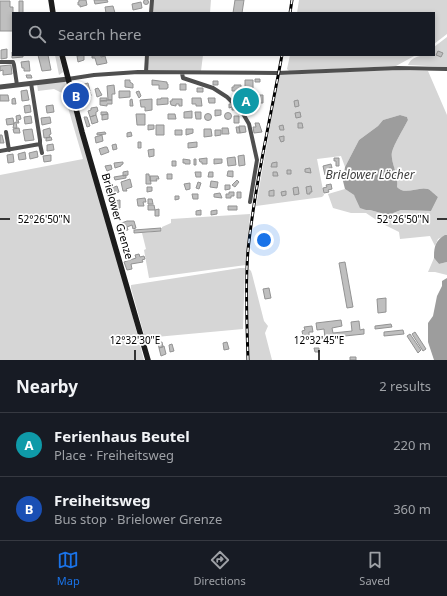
<!DOCTYPE html>
<meta charset="utf-8">
<style>
body{margin:0;font-family:"Noto Sans",sans-serif;background:#242831;color:#f1f3f6}
.you{position:absolute;left:264px;top:240px;width:14px;height:14px;margin:-10px;border:3px solid #fff;border-radius:50%;background:#1a73e8;box-shadow:0 0 0 6px #1a73e833}
.badge{display:grid;place-items:center;width:26px;height:26px;border-radius:50%;background:#1a73e8;color:#fff;font-size:13px;font-weight:700}
.pin{position:absolute;translate:-50% -50%;border:2px solid #fff;box-shadow:0 1px 4px #0006}
.list{margin:0;padding:0;list-style:none}
h2{display:flex;justify-content:space-between;align-items:center;height:52px;margin:0;padding:0 16px;font-size:17px}
h2 small{font-size:13px;font-weight:400;color:#9ea1a6}
.list li{display:grid;grid-template-columns:26px 1fr auto;gap:12px;align-items:center;box-sizing:border-box;height:64px;padding:0 16px;border-top:1px solid #363941}
.list b{display:block;font-size:15px;white-space:nowrap}
.list p{margin:0;font-size:13px;white-space:nowrap;color:#9ea1a6}
.list em{font-size:13px;font-style:normal;color:#9ea1a6}
.icon{flex:none;width:22px;height:22px;fill:none;stroke:currentColor;stroke-width:2;stroke-linecap:round;stroke-linejoin:round}
.map{position:relative;flex:none;width:447px;height:360px;overflow:hidden}
.search{position:absolute;background:#171b24;box-shadow:0 2px 6px #0003;left:12px;right:12px;top:12px;height:44px;display:flex;align-items:center;gap:10px;box-sizing:border-box;padding:0 14px;border-radius:0px;color:#9ea1a6;font-size:15px}
.sheet{height:180px;background:#171b24}
nav{display:flex;justify-content:space-around;align-items:center;box-sizing:border-box;height:56px;border-top:1px solid #363941;background:#171b24;font-size:11px;color:#9ea1a6}
nav a{display:grid;justify-items:center;gap:2px}
nav .on{color:#1a73e8}
.map>svg:first-child{display:block}
.green{fill:#d6d6d6}
.water{fill:#9d9d9d}
.building{fill:#bfbfbf;stroke:#939393}
.lines{fill:none;stroke-linecap:round;stroke-linejoin:round}
.minor{stroke:#4f4f4f;stroke-width:4}
.tertiary{stroke:#4f4f4f;stroke-width:5}
.secondary{stroke:#1c1c1c;stroke-width:5.5}
.rail-casing{stroke:#000;stroke-width:3}
.rail{stroke:#fff;stroke-width:1.5;stroke-dasharray:4.5;stroke-linecap:butt}
.ticks{fill:none;stroke:#000;stroke-width:1.5}
.labels{text-anchor:middle;dominant-baseline:central;stroke-width:3.5;stroke-linejoin:round;paint-order:stroke}
.street-label{font-size:11px;fill:#000;stroke:#fff}
.water-label{font-size:12px;font-style:italic;fill:#3e3e3e;stroke:#fff}
.ticks-label{font-size:10px;text-anchor:middle;fill:#000;stroke:#fff;stroke-width:3.5;stroke-linejoin:round;paint-order:stroke}
</style>
<div class="map">
<svg width="447" height="360" viewBox="0 0 447 360">
<rect width="100%" height="100%" fill="#fff"/>
<!-- green -->
<path class="green" d="M 153,0 L 211,0 L 210,13 L 152,13 Z
M 299,0 L 447,0 L 447,34 L 434,44 L 434,13 L 297,13 Z
M 447,37 L 447,67 L 408,65 C 412,55 425,55 434,55 L 434,47 Z
M 55,55 L 59,55 L 63,72 L 59,75 Z
M 149,55 L 203,55 L 201,71 L 147,70 Z
M 290,55 L 416,55 L 396,66 L 289,71 L 287,69 Z
M 388,70 L 428,71 L 447,115 L 447,235 L 438,239 L 435,246 L 430,236 L 400,239 L 399,232 L 381,223 L 366,213 L 351,213 L 333,208 L 328,194 L 345,189 L 354,195 L 366,210 L 370,210 L 388,215 L 401,210 L 431,211 L 438,197 C 435,195 431,190 428,189 C 418,186 405,196 397,187 C 399,175 390,162 392,152 C 394,144 404,128 408,120 L 407,117 L 400,115 L 383,120 L 378,126 L 359,140 L 345,167 L 341,156 L 317,159 L 324,195 L 322,197 L 256,206 L 279,75 Z
M 65,81 L 127,295 L 144,360 L 0,360 L 0,175 L 83,159 L 64,94 L 54,89 L 38,91 L 37,84 Z
M 250,214 L 246,265 L 149,278 L 144,250 L 146,249 L 142,233 L 162,231 L 162,227 L 171,223 L 171,219 Z
M 434,258 L 439,264 L 447,262 L 447,275 L 435,272 L 428,272 Z
M 240,268 L 245,268 L 243,329 L 145,338 L 131,288 L 131,285 Z
M 249,269 L 251,271 L 252,274 L 264,321 L 268,326 L 265,333 L 272,360 L 249,360 L 248,324 Z"/>
<!-- water -->
<path class="water" d="M 400,115 L 407,117 L 408,120 C 404,128 394,144 392,152 C 390,161 399,175 397,187 C 405,196 418,186 428,189 C 431,190 435,195 438,197 L 431,211 L 401,210 L 388,215 L 370,210 L 366,210 L 360,208 L 354,195 L 345,189 L 343,181 L 345,167 L 359,140 L 378,126 L 383,120 Z
M 445,235 L 447,235 L 447,262 L 439,264 L 434,258 C 434,247 435,241 445,235 Z
M 447,278 L 447,360 L 434,360 L 428,342 L 428,323 L 433,316 L 437,296 L 442,286 L 442,281 Z"/>
<!-- building -->
<path class="building" d="M143.5 2a2.5 2.5 0 1 1 5 0a2.5 2.5 0 1 1-5 0Z
M 79,0 L 86,0 L 87,5 L 80,7 L 80,5 L 78,5 L 78,2 L 79,2 Z
M 94,0 L 107,0 L 108,2 L 95,4 Z
M 235,0 L 244,0 L 242,13 L 233,13 Z
M 0,1 L 10,1 L 10,7 L 13,7 L 13,31 L 0,31 Z
M 19,1 L 23,1 L 23,13 L 19,13 Z
M 141,2 L 142,8 L 133,10 L 132,4 Z
M 113,6 L 115,13 L 106,13 L 105,7 Z
M 7,49 L 7,58 L 1,59 L 1,50 Z
M 438,51 L 443,53 L 441,57 L 436,55 Z
M 12,52 L 13,52 L 13,55 L 23,55 L 23,57 L 12,58 Z
M 38,55 L 48,55 L 51,70 L 42,71 Z
M 84,55 L 84,60 L 78,62 L 77,56 Z
M 101,55 L 101,57 L 105,56 L 107,63 L 97,65 L 95,58 L 92,58 L 92,56 Z
M 29,61 L 30,71 L 24,71 L 24,68 L 22,68 L 21,62 Z
M 11,65 L 12,74 L 3,75 L 3,70 L 0,71 L 0,66 Z
M 26,75 L 31,75 L 32,78 L 27,78 Z
M 255,79 L 260,79 L 260,82 L 255,82 Z
M 125,80 L 130,80 L 130,82 L 133,84 L 133,88 L 125,87 Z
M 152,80 L 167,82 L 167,84 L 168,84 L 168,88 L 167,88 L 167,89 L 159,89 L 159,85 L 152,85 Z
M 245,80 L 253,80 L 253,88 L 245,88 Z
M 213,81 L 218,81 L 218,85 L 213,85 Z
M 88,83 L 90,91 L 83,93 L 81,85 Z
M 180,84 L 186,84 L 186,90 L 180,90 Z
M 114,85 L 115,94 L 112,94 L 112,100 L 108,100 L 107,86 Z
M 234,85 L 241,85 L 241,91 L 232,91 L 232,87 L 234,87 Z
M 98,88 L 102,95 L 97,97 L 95,89 Z
M 197,88 L 203,88 L 203,92 L 197,92 Z
M 27,90 L 29,100 L 22,101 L 21,91 Z
M 119,91 L 130,91 L 130,97 L 119,98 Z
M 139,91 L 141,96 L 139,98 L 136,92 Z
M83 95a4 4 0 1 1 8 0a4 4 0 1 1-8 0Z
M 0,95 L 8,95 L 9,101 L 0,101 Z
M 237,95 L 241,95 L 241,97 L 249,96 L 250,104 L 242,104 L 241,99 L 238,99 Z
M 257,95 L 263,95 L 263,103 L 257,103 Z
M 15,98 L 16,104 L 12,104 L 12,99 Z
M 100,98 L 107,98 L 107,101 L 100,101 Z
M 161,98 L 168,98 L 168,104 L 157,105 L 157,99 L 161,99 Z
M 192,98 L 201,98 L 202,106 L 196,106 L 196,104 L 192,104 Z
M 208,98 L 215,98 L 215,103 L 209,103 Z
M 132,99 L 133,106 L 130,106 L 130,100 Z
M 152,99 L 152,110 L 145,111 L 145,107 L 141,107 L 140,100 Z
M 172,99 L 182,99 L 182,106 L 179,106 L 179,104 L 176,104 L 176,106 L 171,105 L 170,101 L 172,101 Z
M 108,100 L 112,100 L 112,104 L 107,104 L 107,106 L 100,105 L 100,101 Z
M 298,100 L 299,106 L 295,107 L 294,101 Z
M 229,104 L 233,104 L 236,110 L 232,110 L 232,107 L 229,108 Z
M 30,105 L 31,112 L 25,113 L 24,106 Z
M 53,105 L 54,112 L 47,113 L 46,106 Z
M 97,107 L 98,111 L 96,112 L 96,115 L 90,117 L 88,111 L 91,110 L 91,108 Z
M 215,110 L 221,110 L 221,115 L 215,116 Z
M 192,111 L 192,118 L 184,118 L 184,112 Z
M 101,112 L 107,112 L 108,114 L 101,115 Z
M 195,112 L 201,112 L 201,119 L 196,119 Z
M 300,112 L 301,117 L 296,118 L 295,113 Z
M224.5 116a3.5 3.5 0 1 1 7 0a3.5 3.5 0 1 1-7 0Z
M204.5 117a3.5 3.5 0 1 1 7 0a3.5 3.5 0 1 1-7 0Z
M 108,114 L 108,119 L 102,120 L 102,115 Z
M 136,114 L 145,114 L 145,125 L 137,125 Z
M 168,114 L 175,114 L 176,119 L 168,119 Z
M 20,115 L 21,119 L 18,120 L 19,123 L 17,123 L 16,116 Z
M 96,115 L 98,122 L 92,124 L 90,117 Z
M 31,116 L 32,123 L 25,124 L 24,117 Z
M 234,116 L 239,116 L 239,123 L 234,123 Z
M 50,117 L 51,123 L 42,125 L 41,118 Z
M 84,117 L 87,117 L 90,126 L 87,127 Z
M 13,118 L 14,124 L 7,125 L 6,119 Z
M 16,122 L 17,128 L 13,128 L 14,123 Z
M 255,123 L 259,123 L 262,132 L 254,133 L 253,127 L 256,127 Z
M 298,123 L 302,123 L 303,128 L 298,128 Z
M 148,125 L 154,125 L 154,129 L 148,130 Z
M 156,125 L 164,125 L 164,135 L 156,135 Z
M 283,125 L 284,130 L 280,130 L 279,126 Z
M 239,126 L 245,126 L 246,132 L 240,133 Z
M 236,127 L 239,127 L 240,133 L 237,133 Z
M 19,128 L 20,133 L 14,133 L 13,129 Z
M 50,128 L 51,134 L 49,135 L 50,137 L 44,138 L 43,130 Z
M 222,128 L 228,128 L 229,134 L 222,134 Z
M 32,129 L 34,140 L 25,141 L 23,130 Z
M 186,129 L 193,129 L 193,133 L 186,135 Z
M 204,129 L 211,129 L 212,136 L 204,137 Z
M 175,130 L 182,130 L 182,135 L 175,135 Z
M 215,130 L 221,130 L 221,135 L 215,136 Z
M 105,132 L 106,134 L 97,135 L 97,133 Z
M 131,132 L 132,136 L 127,137 L 127,133 Z
M 0,135 L 2,135 L 4,143 L 0,143 Z
M 102,135 L 103,141 L 96,143 L 95,137 Z
M 284,136 L 284,141 L 281,142 L 279,137 Z
M 51,137 L 52,140 L 46,141 L 46,138 Z
M 138,142 L 141,142 L 141,148 L 138,148 Z
M 197,142 L 197,147 L 188,148 L 188,143 Z
M 53,144 L 54,150 L 47,151 L 47,145 Z
M 116,144 L 117,149 L 113,150 L 112,145 Z
M 105,147 L 107,147 L 109,152 L 101,155 L 99,149 Z
M 154,149 L 154,156 L 149,157 L 148,150 Z
M 37,151 L 38,157 L 30,159 L 29,153 Z
M 25,152 L 26,159 L 19,160 L 18,154 Z
M 13,154 L 14,162 L 8,163 L 7,155 Z
M 51,155 L 51,161 L 44,162 L 43,156 Z
M 244,155 L 245,165 L 239,166 L 238,156 Z
M 235,157 L 236,165 L 228,166 L 227,158 Z
M 207,158 L 207,164 L 202,164 L 202,162 L 200,162 L 199,159 Z
M 334,158 L 339,158 L 339,166 L 336,166 L 336,161 L 334,161 Z
M 183,159 L 190,160 L 190,164 L 185,164 L 185,163 L 183,163 Z
M 194,159 L 196,159 L 196,165 L 194,165 Z
M 214,159 L 222,159 L 222,163 L 214,164 Z
M 172,161 L 176,161 L 176,166 L 172,166 Z
M 123,162 L 123,164 L 121,165 L 121,166 L 115,168 L 114,163 Z
M 277,162 L 277,167 L 271,167 L 272,163 Z
M 331,164 L 332,168 L 329,168 L 330,173 L 325,175 L 323,166 Z
M 111,165 L 112,169 L 107,171 L 105,166 Z
M 310,168 L 311,173 L 305,172 L 305,169 Z
M 287,170 L 291,170 L 291,174 L 287,174 Z
M 128,171 L 128,175 L 123,176 L 123,172 Z
M 228,171 L 233,171 L 233,177 L 227,176 Z
M 195,172 L 201,172 L 201,177 L 196,177 Z
M 209,172 L 213,172 L 213,177 L 208,177 Z
M 273,172 L 277,172 L 278,176 L 273,176 Z
M 146,174 L 149,174 L 149,176 L 150,176 L 151,184 L 146,184 Z
M 167,174 L 172,174 L 172,179 L 167,179 Z
M 126,175 L 126,178 L 115,180 L 114,177 Z
M 150,176 L 158,176 L 159,179 L 156,179 L 157,181 L 150,181 Z
M 130,179 L 132,187 L 126,189 L 127,191 L 123,191 L 121,182 Z
M 237,180 L 239,182 L 235,187 L 232,185 Z
M 211,181 L 218,182 L 217,188 L 210,187 Z
M 198,182 L 201,183 L 199,189 L 196,188 Z
M 190,183 L 190,189 L 186,190 L 184,184 Z
M 331,184 L 332,189 L 328,190 L 329,192 L 324,193 L 323,188 L 327,187 L 326,185 Z
M 225,185 L 230,185 L 230,189 L 225,190 Z
M 117,186 L 119,192 L 113,194 L 111,188 Z
M 311,186 L 312,192 L 310,192 L 310,194 L 307,194 L 306,187 Z
M 147,187 L 152,187 L 152,191 L 147,192 Z
M 298,187 L 299,194 L 294,195 L 293,188 Z
M 274,190 L 274,196 L 269,196 L 269,191 Z
M 286,191 L 286,195 L 282,196 L 281,192 Z
M 229,192 L 234,192 L 234,196 L 231,196 L 231,198 L 226,198 L 226,194 L 229,194 Z
M 237,192 L 241,192 L 241,198 L 237,198 Z
M 220,193 L 222,198 L 214,197 L 214,194 Z
M 192,194 L 198,194 L 198,199 L 193,199 Z
M 175,196 L 179,196 L 179,199 L 175,200 Z
M 145,198 L 146,202 L 143,202 L 144,206 L 138,206 L 137,199 Z
M 148,199 L 152,199 L 153,204 L 148,204 Z
M 120,200 L 120,208 L 114,208 L 114,201 Z
M 148,205 L 154,205 L 155,210 L 148,210 Z
M 228,206 L 237,206 L 237,210 L 228,210 Z
M 159,209 L 159,216 L 155,216 L 155,210 Z
M 201,210 L 201,215 L 196,215 L 196,211 Z
M 217,210 L 217,214 L 211,215 L 211,211 Z
M 127,221 L 134,221 L 136,228 L 133,229 L 132,225 L 127,227 L 128,230 L 122,231 L 119,224 Z
M 161,228 L 161,231 L 134,233 L 134,230 Z
M 139,254 L 140,257 L 144,256 L 145,259 L 142,260 L 143,262 L 131,264 L 132,269 L 127,270 L 124,262 L 136,258 L 135,255 Z
M 345,262 L 353,307 L 347,308 L 339,263 Z
M 269,288 L 271,298 L 265,299 L 263,289 Z
M 386,298 L 386,312 L 378,313 L 377,299 Z
M 341,320 L 342,326 L 332,328 L 333,333 L 352,331 L 351,322 L 359,321 L 360,330 L 364,329 L 364,334 L 325,338 L 324,329 L 317,330 L 316,323 Z
M 391,324 L 392,327 L 375,329 L 375,326 Z
M 312,326 L 313,332 L 309,332 L 309,335 L 303,336 L 302,331 L 305,330 L 304,327 Z
M 403,330 L 404,334 L 384,336 L 384,332 Z
M 415,332 L 426,349 L 423,351 L 412,334 Z
M 410,334 L 421,350 L 418,353 L 407,336 Z
M 162,342 L 163,347 L 159,348 L 158,343 Z
M 227,342 L 229,349 L 224,350 L 223,343 Z
M 172,344 L 174,351 L 170,352 L 169,345 Z
M 164,346 L 166,354 L 161,356 L 159,348 Z
M 314,348 L 319,348 L 319,352 L 315,352 Z
M 350,357 L 356,357 L 356,360 L 350,360 Z"/>
<g class="lines">
<!-- minor -->
<path class="minor" d="M 151,13 L 152,0
M 0,62 L 13,62 L 14,65 L 17,85
M 146,72 L 147,55
M 182,73 L 183,78 L 213,88 L 227,97 L 242,112 L 249,124 L 257,160 L 250,202
M 68,79 L 94,75 L 138,72 L 278,73 L 398,68 L 447,69
M 6,132 L 9,150
M 40,144 L 42,153
M 0,151 L 40,144 L 40,140 L 31,83"/>
<!-- tertiary -->
<path class="tertiary" d="M 0,87 L 68,79"/>
<!-- secondary -->
<path class="secondary" d="M 51,0 L 53,13
M 62,55 L 82,132 L 148,360"/>
<!-- rail casing -->
<g class="rail-casing">
<path id="rail" d="M 290,13 L 292,0
M 248,360 C 247,324 245,287 248,250 C 255,185 270,120 282,55"/>
</g>
<!-- rail -->
<use href="#rail" class="rail"/>
</g>
<!-- ticks -->
<path class="ticks" d="M 0,219 L 10,219M 437,219 L 447,219M 135,350 L 135,360M 319,350 L 319,360"/>
<g class="labels">
<!-- street labels -->
<g class="street-label">
<text transform="translate(118 216) rotate(74)">Brielower Grenze</text>
</g>
<!-- water labels -->
<g class="water-label">
<text x="370" y="174">Brielower Löcher</text>
</g>
</g>
<g class="ticks-label">
<text x="44" y="223">52°26'50"N</text>
<text x="403" y="223">52°26'50"N</text>
<text x="135" y="344">12°32'30"E</text>
<text x="319" y="344">12°32'45"E</text>
</g>
</svg>
<div class="you"></div>
<div class="pin badge" style="left:246px;top:101px;background:#0f9aa8">A</div>
<div class="pin badge" style="left:76px;top:96px;background:#1a4fb4">B</div>
<div class="search"><svg class="icon" aria-label="search" viewBox="0 0 24 24"><circle cx="10" cy="10" r="6"/><path d="M15 15l6 6"/></svg>Search here</div>
</div>
<section class="sheet">
<h2>Nearby<small>2 results</small></h2>
<ul class="list">
<li><span class="badge" style="background:#0f9aa8">A</span><div><b>Ferienhaus Beutel</b><p>Place · Freiheitsweg</p></div><em>220 m</em></li>
<li><span class="badge" style="background:#1a4fb4">B</span><div><b>Freiheitsweg</b><p>Bus stop · Brielower Grenze</p></div><em>360 m</em></li>
</ul>
</section>
<nav>
<a class="on"><svg class="icon" aria-label="map" viewBox="0 0 24 24"><path d="M3 6l6-2 6 2 6-2v14l-6 2-6-2-6 2zM9 4v14M15 6v14"/></svg>Map</a>
<a><svg class="icon" aria-label="directions" viewBox="0 0 24 24"><path d="M12 3l9 9-9 9-9-9zM9 14v-3h6M13 9l2 2-2 2"/></svg>Directions</a>
<a><svg class="icon" aria-label="saved" viewBox="0 0 24 24"><path d="M7 4h10v16l-5-4-5 4z"/></svg>Saved</a>
</nav>
